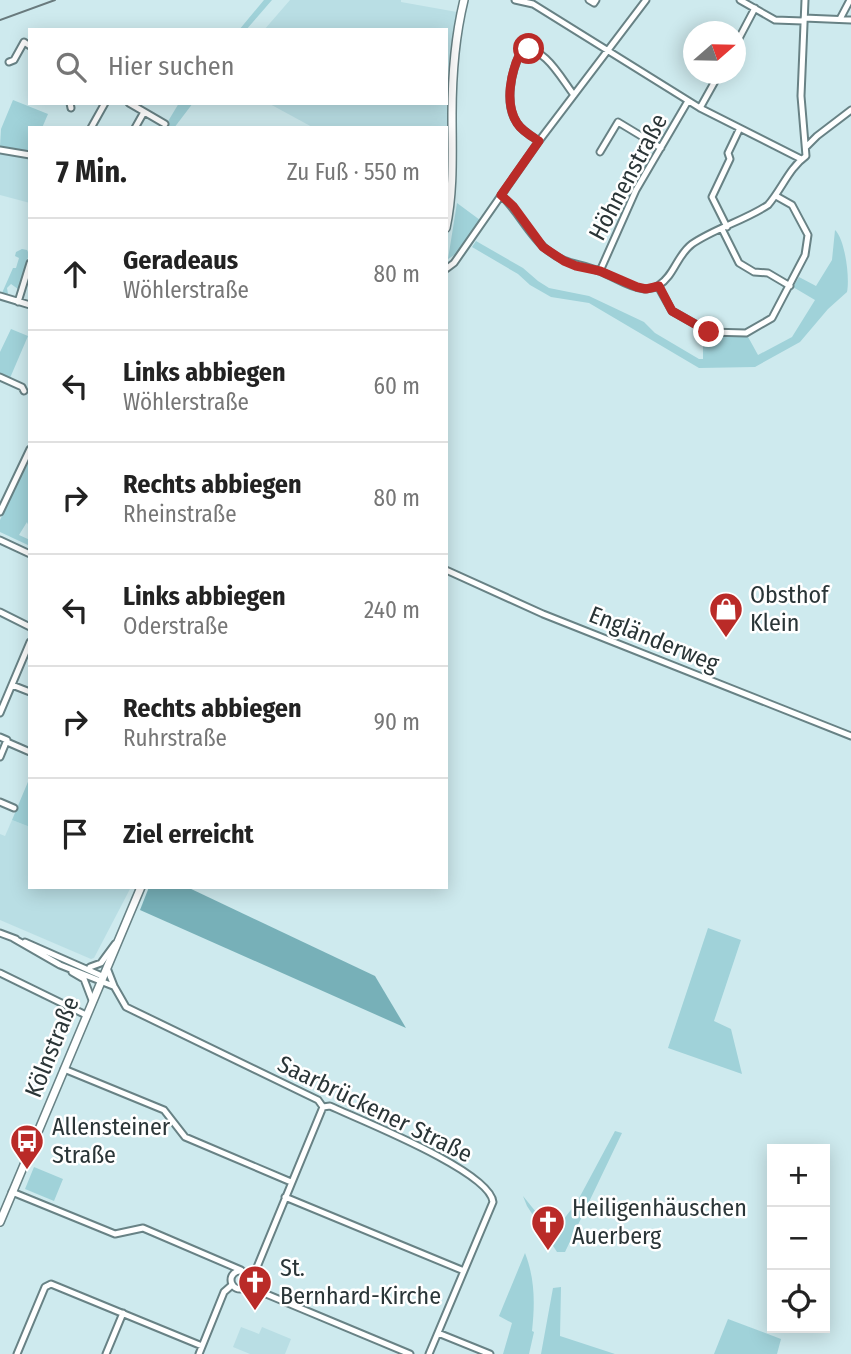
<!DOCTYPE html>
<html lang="de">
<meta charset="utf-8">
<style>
body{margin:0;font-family:"Fira Sans Condensed",sans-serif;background:#f6f6f6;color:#222}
.controls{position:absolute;right:21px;bottom:21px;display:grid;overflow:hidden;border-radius:0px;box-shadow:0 4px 18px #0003}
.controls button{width:63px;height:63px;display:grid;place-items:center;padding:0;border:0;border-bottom:2px solid #e0e0e0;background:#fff;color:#222;font:35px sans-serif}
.compass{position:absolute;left:683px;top:21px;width:63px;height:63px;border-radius:50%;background:#fff;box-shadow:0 4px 18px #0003;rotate:70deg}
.stop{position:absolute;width:21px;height:21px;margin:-16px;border:5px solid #ba2b28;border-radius:50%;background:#fff}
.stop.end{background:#ba2b28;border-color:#fff;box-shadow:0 2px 7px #0008}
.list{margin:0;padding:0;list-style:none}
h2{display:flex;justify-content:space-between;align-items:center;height:91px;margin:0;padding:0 28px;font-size:30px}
h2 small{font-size:23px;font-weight:400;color:#767676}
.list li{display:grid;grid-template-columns:46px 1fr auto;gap:21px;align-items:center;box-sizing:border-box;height:112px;padding:0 28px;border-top:2px solid #e0e0e0}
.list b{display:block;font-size:26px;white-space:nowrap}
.list p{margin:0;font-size:23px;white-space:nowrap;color:#767676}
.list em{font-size:23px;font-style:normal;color:#767676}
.icon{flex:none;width:38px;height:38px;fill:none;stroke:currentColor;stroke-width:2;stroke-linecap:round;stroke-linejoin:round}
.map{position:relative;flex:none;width:851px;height:1354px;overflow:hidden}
.search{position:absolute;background:#fff;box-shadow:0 4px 18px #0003;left:28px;top:28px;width:420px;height:77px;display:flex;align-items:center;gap:18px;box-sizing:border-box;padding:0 24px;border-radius:0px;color:#767676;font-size:26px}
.panel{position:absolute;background:#fff;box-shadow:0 4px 18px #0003;left:28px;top:126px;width:420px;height:763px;border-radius:0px}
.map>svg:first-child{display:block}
.built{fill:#b9dee4}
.green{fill:#a0d2d9}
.forest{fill:#77b0b8}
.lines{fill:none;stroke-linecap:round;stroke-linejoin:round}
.minor-casing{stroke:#688285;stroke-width:9}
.major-casing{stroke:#688285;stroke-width:10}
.minor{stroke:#fff;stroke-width:5}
.major{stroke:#fff;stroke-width:7}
.tram{stroke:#697a7d;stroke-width:2}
.route{stroke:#ba2b28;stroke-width:9}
.labels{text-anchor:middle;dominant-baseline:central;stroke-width:5;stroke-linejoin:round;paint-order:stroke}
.street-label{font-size:24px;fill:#2a3537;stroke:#fff}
.poi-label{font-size:24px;fill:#2a3537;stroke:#fff;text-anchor:start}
</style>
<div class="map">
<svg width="851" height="1354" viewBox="0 0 851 1354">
<rect width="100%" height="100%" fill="#ceeaee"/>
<!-- built -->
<path class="built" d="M 290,0 L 401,0 L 401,2 L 457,12 L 448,70 L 447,169 L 446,128 L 314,128 L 268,103 L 446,103 L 446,30 L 264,30 Z
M 0,154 L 30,158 L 30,203 L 0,195 Z
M 12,820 L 30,827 L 30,887 L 131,887 L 94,958 L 91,959 L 0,920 L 0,834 L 5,836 Z
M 241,1327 L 259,1334 L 262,1327 L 291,1339 L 285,1354 L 250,1354 L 233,1347 Z"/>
<!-- green -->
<path class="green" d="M 264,0 L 272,0 L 246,30 L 239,30 Z
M 13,100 L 48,114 L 42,128 L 30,128 L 30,151 L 0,146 L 1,129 Z
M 179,103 L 193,103 L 174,128 L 164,128 Z
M 457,203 L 480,220 L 456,254 L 448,259 Z
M 835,230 C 845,239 850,278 847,292 L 828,309 L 800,342 L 755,367 L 699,368 L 589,303 L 551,297 L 530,285 L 518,274 L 472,247 L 476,241 L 523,268 L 538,281 L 549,288 L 589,296 L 644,322 L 655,333 L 699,359 L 703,359 L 703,334 L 747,335 L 758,355 L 792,337 L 815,300 L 793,287 L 799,277 L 816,286 L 832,260 Z
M 22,249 L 27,250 L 29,254 L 18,289 L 11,284 L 7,288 L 8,294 L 2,293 L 13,268 L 16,268 L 19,258 L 15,256 L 16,252 Z
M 11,329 L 28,336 L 10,378 L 0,373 L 0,352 Z
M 30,459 L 30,530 L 27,522 L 19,535 L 30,540 L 30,546 L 0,532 L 0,520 Z
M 30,777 L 30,827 L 12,820 Z
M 708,928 L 741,940 L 714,1021 L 731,1029 L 742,1074 L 668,1048 Z
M 615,1131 L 622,1133 L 565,1252 L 557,1252 L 527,1206 L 523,1196 L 553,1233 L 577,1202 Z
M 34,1167 L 63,1179 L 54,1201 L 25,1189 Z
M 525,1253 C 535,1279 535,1303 532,1331 L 534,1332 L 529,1354 L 503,1354 L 512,1323 L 499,1316 Z
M 561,1287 L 560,1336 L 615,1354 L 541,1354 L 553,1288 Z
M 728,1319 L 781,1339 L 777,1354 L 714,1354 Z"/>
<!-- forest -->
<path class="forest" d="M 149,887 L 187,887 L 375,976 L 406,1028 L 140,910 Z"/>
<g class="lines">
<!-- minor casing -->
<g class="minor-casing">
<path id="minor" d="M 515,0 L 533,4 L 700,108 L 801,159
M 589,0 L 594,3 L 596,0
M 740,0 L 775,20 L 803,21
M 804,18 L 851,20
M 840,19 L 850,0
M 736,44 L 755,8
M 9,62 L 14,60 L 24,42 L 30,46
M 70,103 L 71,108
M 129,103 L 165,124
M 700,108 L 719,74
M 91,128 L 105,103
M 135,128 L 144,112
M 539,141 C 531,136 522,131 517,123 C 504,104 511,71 521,52 C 543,42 562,80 574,95
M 806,147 L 817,136 L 851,110
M 0,150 L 30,155
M 600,152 L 618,122 L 661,148
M 501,195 C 518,211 529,235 546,249 C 567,266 577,262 599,271 C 613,276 629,288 644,289 C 649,289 655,288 659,285 C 674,276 677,255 692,244 C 715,228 744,221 768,205 C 782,189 789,168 806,156 L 801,96 L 805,0
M 727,227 L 712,197 L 730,159 L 728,153 L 739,130
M 722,229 L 739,263 L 754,272 L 768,273 L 790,286
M 446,269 L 454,263 L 539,141 L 646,0
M 600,271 L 636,190 L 688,101
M 658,286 L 672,311 L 709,332 L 746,333 L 772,318 L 805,255 L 808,235 L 792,205 L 776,196
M 0,296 L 30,305
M 18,302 L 30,263
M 0,377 L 22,387 L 24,391
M 0,512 L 30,449
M 0,540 L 30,554
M 446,570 L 543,614 L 851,736
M 0,612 L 30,627
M 12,685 L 30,692
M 0,713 L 30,642
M 0,737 L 7,740 L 0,757
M 7,742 L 30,752
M 0,802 L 14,808
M 0,933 L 16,939
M 13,938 L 60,965 L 113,986
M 25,942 L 102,976
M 90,967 L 101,963 L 115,944
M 107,968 L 114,986 L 126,1007 L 318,1100 L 323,1107 L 330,1106 C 360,1120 490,1171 493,1202 L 429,1354
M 72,972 L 84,979 L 92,1000
M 0,973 L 86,1015
M 64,1069 L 164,1110 L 185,1137 L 291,1182
M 12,1192 L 115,1234 L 143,1228 L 241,1270
M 285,1197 L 464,1271
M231 1280a9 9 0 1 1 18 0a9 9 0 1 1-18 0Z
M 249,1279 L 255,1272 L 323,1107
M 247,1286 L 410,1354
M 438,1333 L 490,1354
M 17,1354 L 45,1287 L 51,1284 L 202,1346
M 106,1354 L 123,1313
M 199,1354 L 224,1292 L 232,1285"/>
</g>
<!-- major casing -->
<g class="major-casing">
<path id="major" d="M 446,228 C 454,191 452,152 452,114 C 452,76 455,37 464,0
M 0,1222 L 141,887"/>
</g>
<!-- minor -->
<use href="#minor" class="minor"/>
<!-- major -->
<use href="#major" class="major"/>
<!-- tram -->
<path class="tram" d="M 0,20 L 55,0"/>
</g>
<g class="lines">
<!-- route -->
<path class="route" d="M 529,49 L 521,51 C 511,71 504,103 517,123 C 522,131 531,136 539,141 L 501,195 L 513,206 L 543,247 L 564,261 L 576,266 L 600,271 L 637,287 L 646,289 L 659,286 L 672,311 L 709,332"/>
</g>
<!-- icons -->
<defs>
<g id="shop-pin" transform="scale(1.75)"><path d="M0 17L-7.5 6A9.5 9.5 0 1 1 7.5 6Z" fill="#ba2b28" stroke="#fff"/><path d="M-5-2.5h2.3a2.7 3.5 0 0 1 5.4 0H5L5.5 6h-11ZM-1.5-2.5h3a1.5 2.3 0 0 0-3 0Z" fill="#fff"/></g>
<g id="bus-pin" transform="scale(1.75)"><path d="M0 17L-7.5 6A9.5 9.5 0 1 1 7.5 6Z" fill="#ba2b28" stroke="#fff"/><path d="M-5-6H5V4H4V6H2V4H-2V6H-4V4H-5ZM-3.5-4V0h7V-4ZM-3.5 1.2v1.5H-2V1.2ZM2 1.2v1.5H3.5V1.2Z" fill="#fff"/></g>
<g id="church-pin" transform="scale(1.75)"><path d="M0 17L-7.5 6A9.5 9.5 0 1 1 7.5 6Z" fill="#ba2b28" stroke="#fff"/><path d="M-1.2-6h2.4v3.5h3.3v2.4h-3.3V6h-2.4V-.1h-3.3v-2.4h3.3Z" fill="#fff"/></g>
</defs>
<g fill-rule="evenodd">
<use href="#shop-pin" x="726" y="609"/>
<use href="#bus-pin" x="27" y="1141"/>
<use href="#church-pin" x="548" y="1222"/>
<use href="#church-pin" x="255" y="1282"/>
</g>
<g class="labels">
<!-- street labels -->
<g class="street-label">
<text transform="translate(628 177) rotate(-62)">Höhnenstraße</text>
<text transform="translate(654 639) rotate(22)">Engländerweg</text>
<text transform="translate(52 1047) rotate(-68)">Kölnstraße</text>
<text transform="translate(375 1109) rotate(26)">Saarbrückener Straße</text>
</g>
<!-- poi labels -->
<g class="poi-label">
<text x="750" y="595">Obsthof<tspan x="750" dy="28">Klein</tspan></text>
<text x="52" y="1127">Allensteiner<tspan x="52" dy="28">Straße</tspan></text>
<text x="572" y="1208">Heiligenhäuschen<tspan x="572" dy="28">Auerberg</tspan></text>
<text x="280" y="1268">St.<tspan x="280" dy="28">Bernhard-Kirche</tspan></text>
</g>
</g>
</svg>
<div class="controls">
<button>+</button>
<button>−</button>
<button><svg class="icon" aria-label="locate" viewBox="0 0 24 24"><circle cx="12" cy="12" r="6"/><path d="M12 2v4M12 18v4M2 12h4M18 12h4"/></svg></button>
</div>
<svg class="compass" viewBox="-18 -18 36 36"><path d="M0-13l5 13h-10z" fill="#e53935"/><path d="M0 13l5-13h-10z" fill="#767676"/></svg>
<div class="stop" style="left:529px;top:49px"></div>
<div class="stop end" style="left:709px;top:332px"></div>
<div class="search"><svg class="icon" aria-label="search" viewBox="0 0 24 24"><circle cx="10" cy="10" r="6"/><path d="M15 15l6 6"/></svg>Hier suchen</div>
<section class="panel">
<h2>7 Min.<small>Zu Fuß · 550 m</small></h2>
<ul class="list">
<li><svg class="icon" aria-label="ahead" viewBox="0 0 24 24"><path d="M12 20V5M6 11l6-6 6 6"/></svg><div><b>Geradeaus</b><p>Wöhlerstraße</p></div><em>80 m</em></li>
<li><svg class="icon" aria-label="left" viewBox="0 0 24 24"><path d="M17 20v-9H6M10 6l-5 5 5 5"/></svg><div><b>Links abbiegen</b><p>Wöhlerstraße</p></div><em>60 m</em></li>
<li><svg class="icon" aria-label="right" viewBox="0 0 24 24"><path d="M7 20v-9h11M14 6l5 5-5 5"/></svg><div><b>Rechts abbiegen</b><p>Rheinstraße</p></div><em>80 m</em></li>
<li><svg class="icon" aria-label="left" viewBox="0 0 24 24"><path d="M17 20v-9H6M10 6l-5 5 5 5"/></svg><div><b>Links abbiegen</b><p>Oderstraße</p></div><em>240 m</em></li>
<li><svg class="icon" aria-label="right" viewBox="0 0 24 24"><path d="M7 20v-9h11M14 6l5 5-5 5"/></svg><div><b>Rechts abbiegen</b><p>Ruhrstraße</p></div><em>90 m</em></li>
<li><svg class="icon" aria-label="arrive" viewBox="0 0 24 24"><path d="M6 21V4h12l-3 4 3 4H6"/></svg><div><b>Ziel erreicht</b></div></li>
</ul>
</section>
</div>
